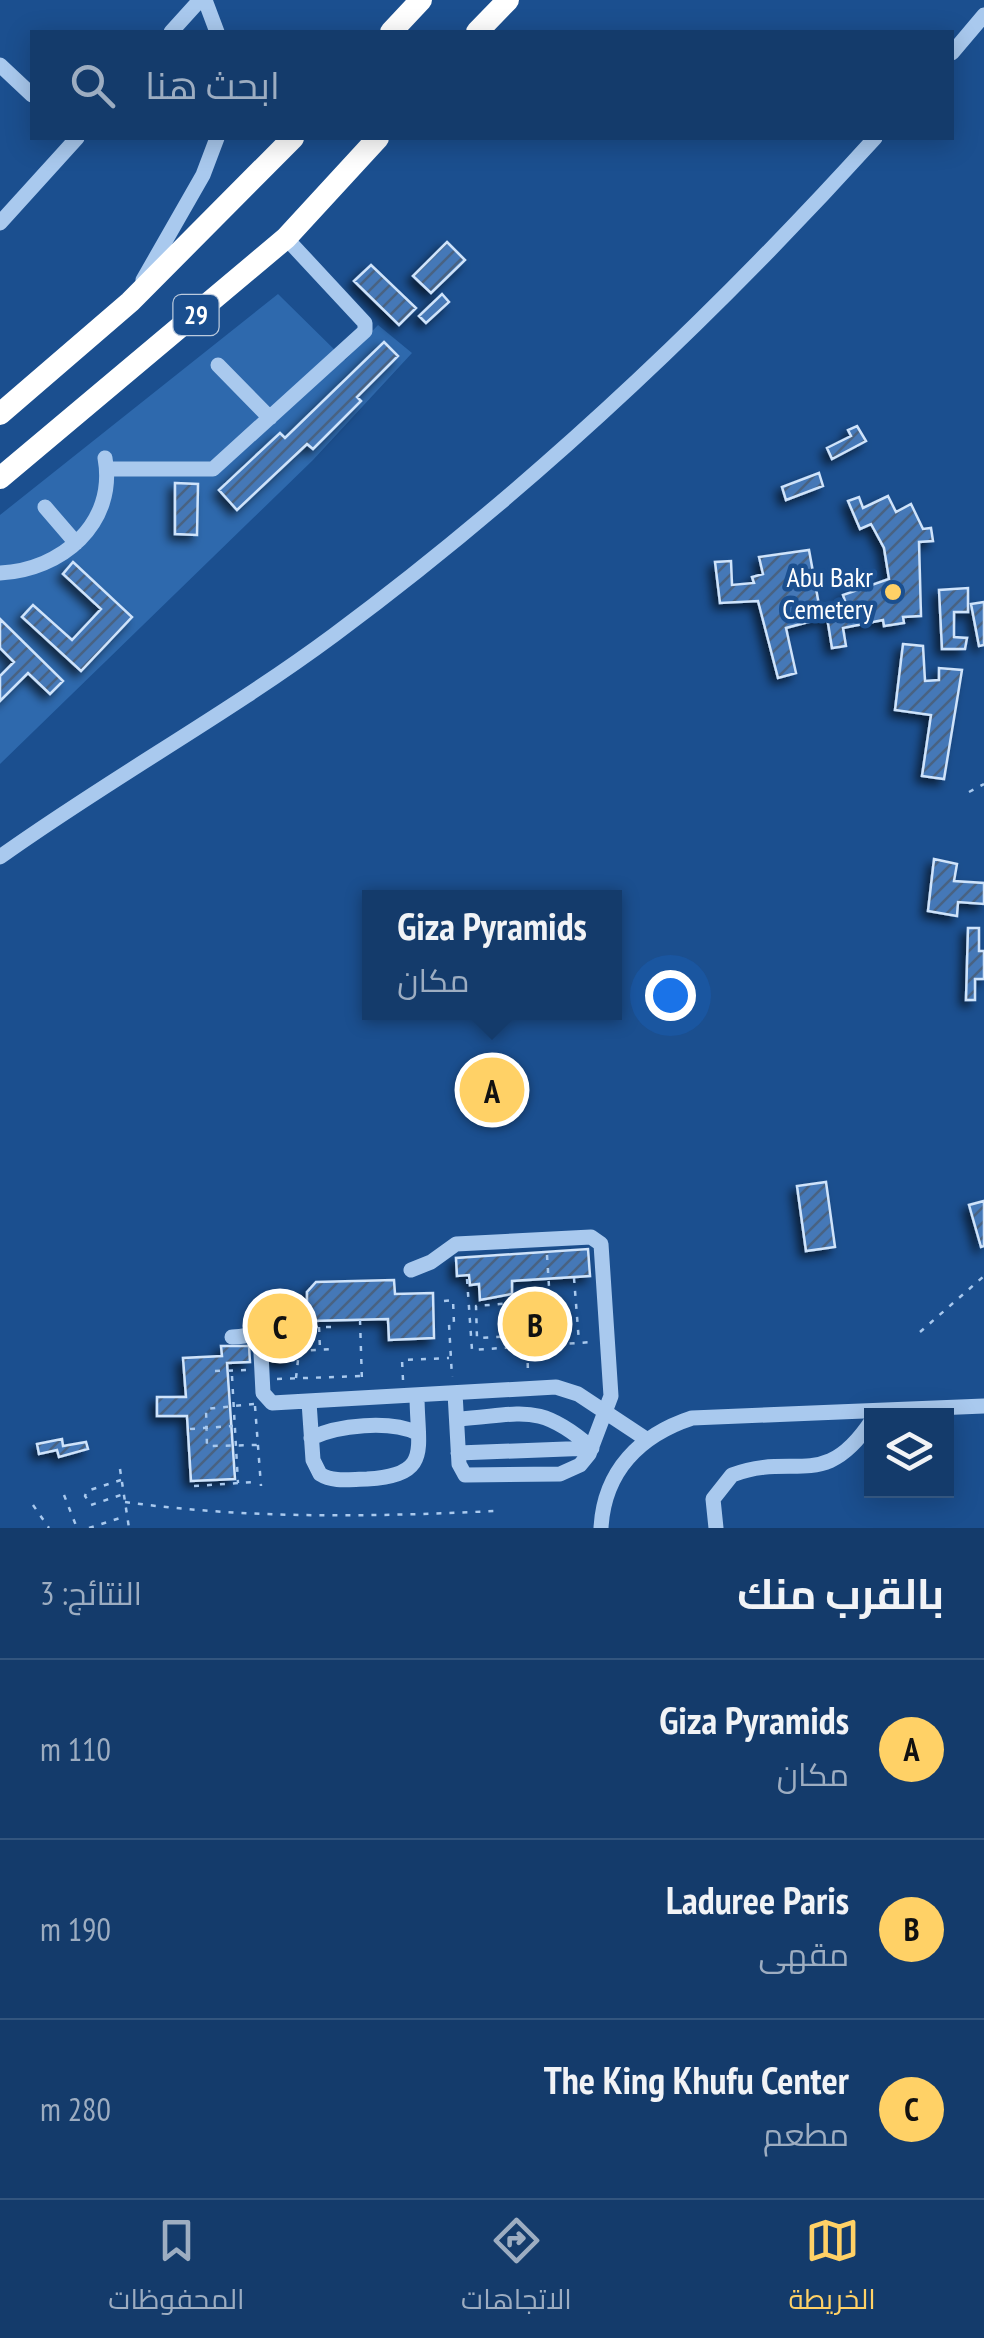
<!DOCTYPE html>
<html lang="ar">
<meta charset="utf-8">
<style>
body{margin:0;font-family:"PT Sans Narrow",Cairo,sans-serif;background:#1d4271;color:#f1f3f6;direction:rtl}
.controls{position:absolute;right:30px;bottom:30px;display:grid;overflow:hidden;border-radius:0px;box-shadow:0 5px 25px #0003}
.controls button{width:90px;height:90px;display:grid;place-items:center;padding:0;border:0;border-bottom:2px solid #33557e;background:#143b6b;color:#f1f3f6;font:50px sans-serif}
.you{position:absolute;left:670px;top:995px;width:35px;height:35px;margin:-25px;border:8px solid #fff;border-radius:50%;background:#1a73e8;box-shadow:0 0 0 15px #1a73e833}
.badge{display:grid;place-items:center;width:65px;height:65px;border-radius:50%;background:#ffd166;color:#111;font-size:32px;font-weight:700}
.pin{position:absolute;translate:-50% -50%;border:5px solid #fff;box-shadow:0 2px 10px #0006}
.popup{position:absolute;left:362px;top:890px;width:260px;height:130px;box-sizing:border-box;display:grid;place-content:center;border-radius:0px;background:#143b6b;filter:drop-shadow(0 2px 8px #0005);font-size:32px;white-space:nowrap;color:#9dadc1}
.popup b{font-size:38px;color:#f1f3f6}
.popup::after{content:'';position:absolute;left:50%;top:100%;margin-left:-20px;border:20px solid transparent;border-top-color:#143b6b}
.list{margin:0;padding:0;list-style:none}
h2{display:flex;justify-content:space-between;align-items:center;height:130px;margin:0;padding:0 40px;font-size:42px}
h2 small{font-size:32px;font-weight:400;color:#9dadc1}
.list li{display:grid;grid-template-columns:65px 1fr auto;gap:30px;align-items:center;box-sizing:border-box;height:180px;padding:0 40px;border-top:2px solid #33557e}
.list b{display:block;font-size:38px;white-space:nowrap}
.list p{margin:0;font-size:32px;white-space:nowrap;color:#9dadc1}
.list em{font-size:32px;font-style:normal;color:#9dadc1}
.icon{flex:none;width:55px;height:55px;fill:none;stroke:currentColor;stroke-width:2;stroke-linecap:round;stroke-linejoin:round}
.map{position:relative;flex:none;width:984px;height:1528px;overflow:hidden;direction:ltr}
.search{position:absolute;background:#143b6b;box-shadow:0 5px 25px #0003;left:30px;right:30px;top:30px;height:110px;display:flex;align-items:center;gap:25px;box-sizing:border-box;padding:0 35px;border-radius:0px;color:#9dadc1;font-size:38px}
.sheet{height:670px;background:#143b6b}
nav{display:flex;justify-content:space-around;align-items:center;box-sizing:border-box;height:140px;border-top:2px solid #33557e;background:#143b6b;font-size:28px;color:#9dadc1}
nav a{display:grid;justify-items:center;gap:5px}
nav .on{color:#ffd166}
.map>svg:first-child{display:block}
.green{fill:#2e69ad}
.building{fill:url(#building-hatch);stroke:#cfe3fa;stroke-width:2.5;filter:url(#shadow)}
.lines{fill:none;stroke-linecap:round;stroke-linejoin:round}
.path{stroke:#a9c9ee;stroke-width:2.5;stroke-dasharray:5 8;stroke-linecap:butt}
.minor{stroke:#a9c9ee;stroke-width:15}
.highway{stroke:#fff;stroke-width:22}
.poi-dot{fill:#ffd166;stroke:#1b4f8f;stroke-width:4}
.labels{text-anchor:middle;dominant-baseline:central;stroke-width:9;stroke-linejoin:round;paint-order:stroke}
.shield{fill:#1b4f8f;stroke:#bbcadd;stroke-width:2.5}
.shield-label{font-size:25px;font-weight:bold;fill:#fff}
.poi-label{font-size:28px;fill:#fff;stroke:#1b4f8f;text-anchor:end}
</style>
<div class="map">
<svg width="984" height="1528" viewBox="0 0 984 1528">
<defs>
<pattern id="building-hatch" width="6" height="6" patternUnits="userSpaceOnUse" patternTransform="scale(2.5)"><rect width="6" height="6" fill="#4478b7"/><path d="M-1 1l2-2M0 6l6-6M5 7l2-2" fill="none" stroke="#486282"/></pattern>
<filter id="shadow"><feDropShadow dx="-5.5" dy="5.5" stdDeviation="5" flood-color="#0009"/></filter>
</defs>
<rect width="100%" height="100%" fill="#1b4f8f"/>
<!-- green -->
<path class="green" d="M 278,294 L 345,360 L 378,325 L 412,353 L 313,460 L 0,764 L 0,515 Z"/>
<!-- building -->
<path class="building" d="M 447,242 L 465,260 L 431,293 L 413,276 Z
M 371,265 L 416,308 L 399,325 L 354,281 Z
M 442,294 L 449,302 L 426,323 L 419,316 Z
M 384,342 L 398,356 L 357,397 L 361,401 L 313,449 L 307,444 L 237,510 L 219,490 L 280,433 L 285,438 Z
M 857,426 L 866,441 L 832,459 L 827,448 L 851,436 L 848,430 Z
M 819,473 L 823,486 L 786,500 L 782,487 Z
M 175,483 L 198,484 L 197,535 L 175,534 Z
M 888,496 L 896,512 L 911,504 L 923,529 L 931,528 L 933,541 L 919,542 L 921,616 L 903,617 L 904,623 L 884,626 L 883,620 L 843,628 L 846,646 L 832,648 L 827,617 L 786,628 L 796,673 L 778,678 L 758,601 L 720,603 L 715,562 L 731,561 L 732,585 L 754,583 L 752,577 L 763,574 L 759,557 L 809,550 L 819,605 L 845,601 L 843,595 L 889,579 L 884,548 L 871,524 L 860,529 L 848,501 L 859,497 L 863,508 Z
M 73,562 L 132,617 L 81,671 L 22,617 L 33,605 L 72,640 L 101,609 L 63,574 Z
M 968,588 L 968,612 L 954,612 L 954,637 L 967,638 L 965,649 L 942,649 L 939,590 Z
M 984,602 L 984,645 L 979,646 L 971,604 Z
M 0,619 L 63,681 L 50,694 L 28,673 L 0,701 L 0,676 L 14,662 L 0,648 Z
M 903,644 L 923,646 L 925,681 L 939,680 L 939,668 L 962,670 L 944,779 L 922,776 L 931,715 L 895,710 Z
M 934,859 L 957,864 L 954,881 L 984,883 L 984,904 L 958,902 L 957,916 L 928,911 Z
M 968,928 L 979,928 L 979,951 L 984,951 L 984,979 L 975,979 L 975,1000 L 966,1000 Z
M 826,1182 L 835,1247 L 806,1251 L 797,1186 Z
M 984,1201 L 984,1246 L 981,1247 L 969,1205 Z
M 588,1249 L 590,1276 L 512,1281 L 512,1294 L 480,1300 L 479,1284 L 470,1285 L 469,1275 L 457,1276 L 456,1258 Z
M 394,1280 L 395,1294 L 433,1293 L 434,1338 L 389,1340 L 388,1319 L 310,1321 L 311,1344 L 293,1345 L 293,1360 L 273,1361 L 271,1336 L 284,1334 L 284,1324 L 290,1319 L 307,1314 L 307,1292 L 316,1282 Z
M 221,1346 L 249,1346 L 250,1362 L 227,1363 L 235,1479 L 191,1481 L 187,1416 L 157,1416 L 157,1397 L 186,1397 L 183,1358 L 222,1356 Z
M 62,1439 L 63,1446 L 86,1442 L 88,1449 L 59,1457 L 57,1450 L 39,1454 L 37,1444 Z"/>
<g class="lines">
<!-- path -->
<path class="path" d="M 969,792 L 984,784
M 547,1255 L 552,1334 L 477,1338 L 476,1306 L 550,1300
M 574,1278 L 579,1342
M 467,1279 L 472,1350 L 592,1342
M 444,1301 L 453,1300 L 454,1324 L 449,1324 L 452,1377
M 360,1320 L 362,1382
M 313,1327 L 333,1327
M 319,1327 L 320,1349
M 920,1332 L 984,1276
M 527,1337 L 528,1374
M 215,1371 L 250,1370
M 232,1376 L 238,1483
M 296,1378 L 299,1351 L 334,1349
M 277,1379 L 362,1376
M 403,1380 L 402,1360 L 449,1358
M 254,1404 L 206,1409 L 207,1446 L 258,1445
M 255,1406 L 261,1486
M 190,1429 L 233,1426
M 120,1469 L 129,1528
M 121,1480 L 87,1491 L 85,1496 L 91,1505 L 124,1494
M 194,1486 L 255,1482
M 64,1495 L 77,1528
M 125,1502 C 247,1519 371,1517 494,1511
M 33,1505 L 49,1528
M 89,1528 L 126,1516"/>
<!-- minor -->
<path class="minor" d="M 205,0 L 217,32
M 171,32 L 200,0
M 952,53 L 984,15
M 0,65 L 32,95
M 0,223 L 77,138
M 143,280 L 203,175 L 217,138
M 218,365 L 270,418
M 107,469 L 213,469 L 365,331 L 365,323 L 286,238
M 45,507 L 76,543
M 0,573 C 61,570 117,524 105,458
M 0,857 C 109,779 226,715 334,635 C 532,488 710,320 875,138
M 411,1270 L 431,1262 L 456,1244 L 591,1237 L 601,1244 L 611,1396 L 589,1454 L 580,1465 L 560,1474 L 465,1475 L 459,1464 L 455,1393
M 260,1333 L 263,1393 L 272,1403 L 556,1387 L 578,1394 L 646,1439
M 232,1337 C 275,1336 265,1313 294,1305
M 309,1402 L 313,1460 L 320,1474 C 334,1483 351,1479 367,1479 C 433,1475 417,1449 417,1395
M 457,1419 C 523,1415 538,1401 592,1448
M 311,1438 C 338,1425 390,1420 417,1433
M 458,1453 L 592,1448
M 601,1528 C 604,1471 640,1435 692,1418 L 984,1406
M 716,1528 L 713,1499 L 732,1475 C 795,1451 824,1493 872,1420"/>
<!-- highway -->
<path class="highway" d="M 391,32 L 421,0
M 477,32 L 508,0
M 0,414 L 130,302 L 293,138
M 0,478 L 286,238 L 378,138"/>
</g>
<!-- markers -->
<circle class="poi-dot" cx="893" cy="592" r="10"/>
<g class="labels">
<!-- shield labels -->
<rect class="shield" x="173.5" y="295" width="45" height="40" rx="8"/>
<g class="shield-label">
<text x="196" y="315">29</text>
</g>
<!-- poi labels -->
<g class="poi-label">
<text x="873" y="576">Abu Bakr<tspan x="873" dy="32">Cemetery</tspan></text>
</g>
</g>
</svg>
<div class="controls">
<button><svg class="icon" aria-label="layers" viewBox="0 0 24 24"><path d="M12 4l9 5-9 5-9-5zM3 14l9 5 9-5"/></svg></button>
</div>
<div class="you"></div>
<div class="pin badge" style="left:492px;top:1090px">A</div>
<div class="popup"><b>Giza Pyramids</b>مكان</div>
<div class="pin badge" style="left:535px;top:1324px">B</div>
<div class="pin badge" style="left:280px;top:1326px">C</div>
<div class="search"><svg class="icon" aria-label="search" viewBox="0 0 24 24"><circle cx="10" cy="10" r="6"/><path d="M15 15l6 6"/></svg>ابحث هنا</div>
</div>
<section class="sheet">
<h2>بالقرب منك<small>النتائج: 3</small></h2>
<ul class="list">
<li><span class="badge">A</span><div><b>Giza Pyramids</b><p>مكان</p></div><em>110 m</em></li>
<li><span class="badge">B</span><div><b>Laduree Paris</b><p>مقهى</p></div><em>190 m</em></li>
<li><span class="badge">C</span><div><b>The King Khufu Center</b><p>مطعم</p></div><em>280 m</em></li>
</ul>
</section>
<nav>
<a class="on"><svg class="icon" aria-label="map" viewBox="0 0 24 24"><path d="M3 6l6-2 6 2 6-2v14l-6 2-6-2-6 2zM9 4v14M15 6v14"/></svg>الخريطة</a>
<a><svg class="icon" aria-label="directions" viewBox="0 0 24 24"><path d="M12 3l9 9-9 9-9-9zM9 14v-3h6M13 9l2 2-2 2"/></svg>الاتجاهات</a>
<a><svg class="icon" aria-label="saved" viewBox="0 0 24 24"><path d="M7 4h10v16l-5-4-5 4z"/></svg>المحفوظات</a>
</nav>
